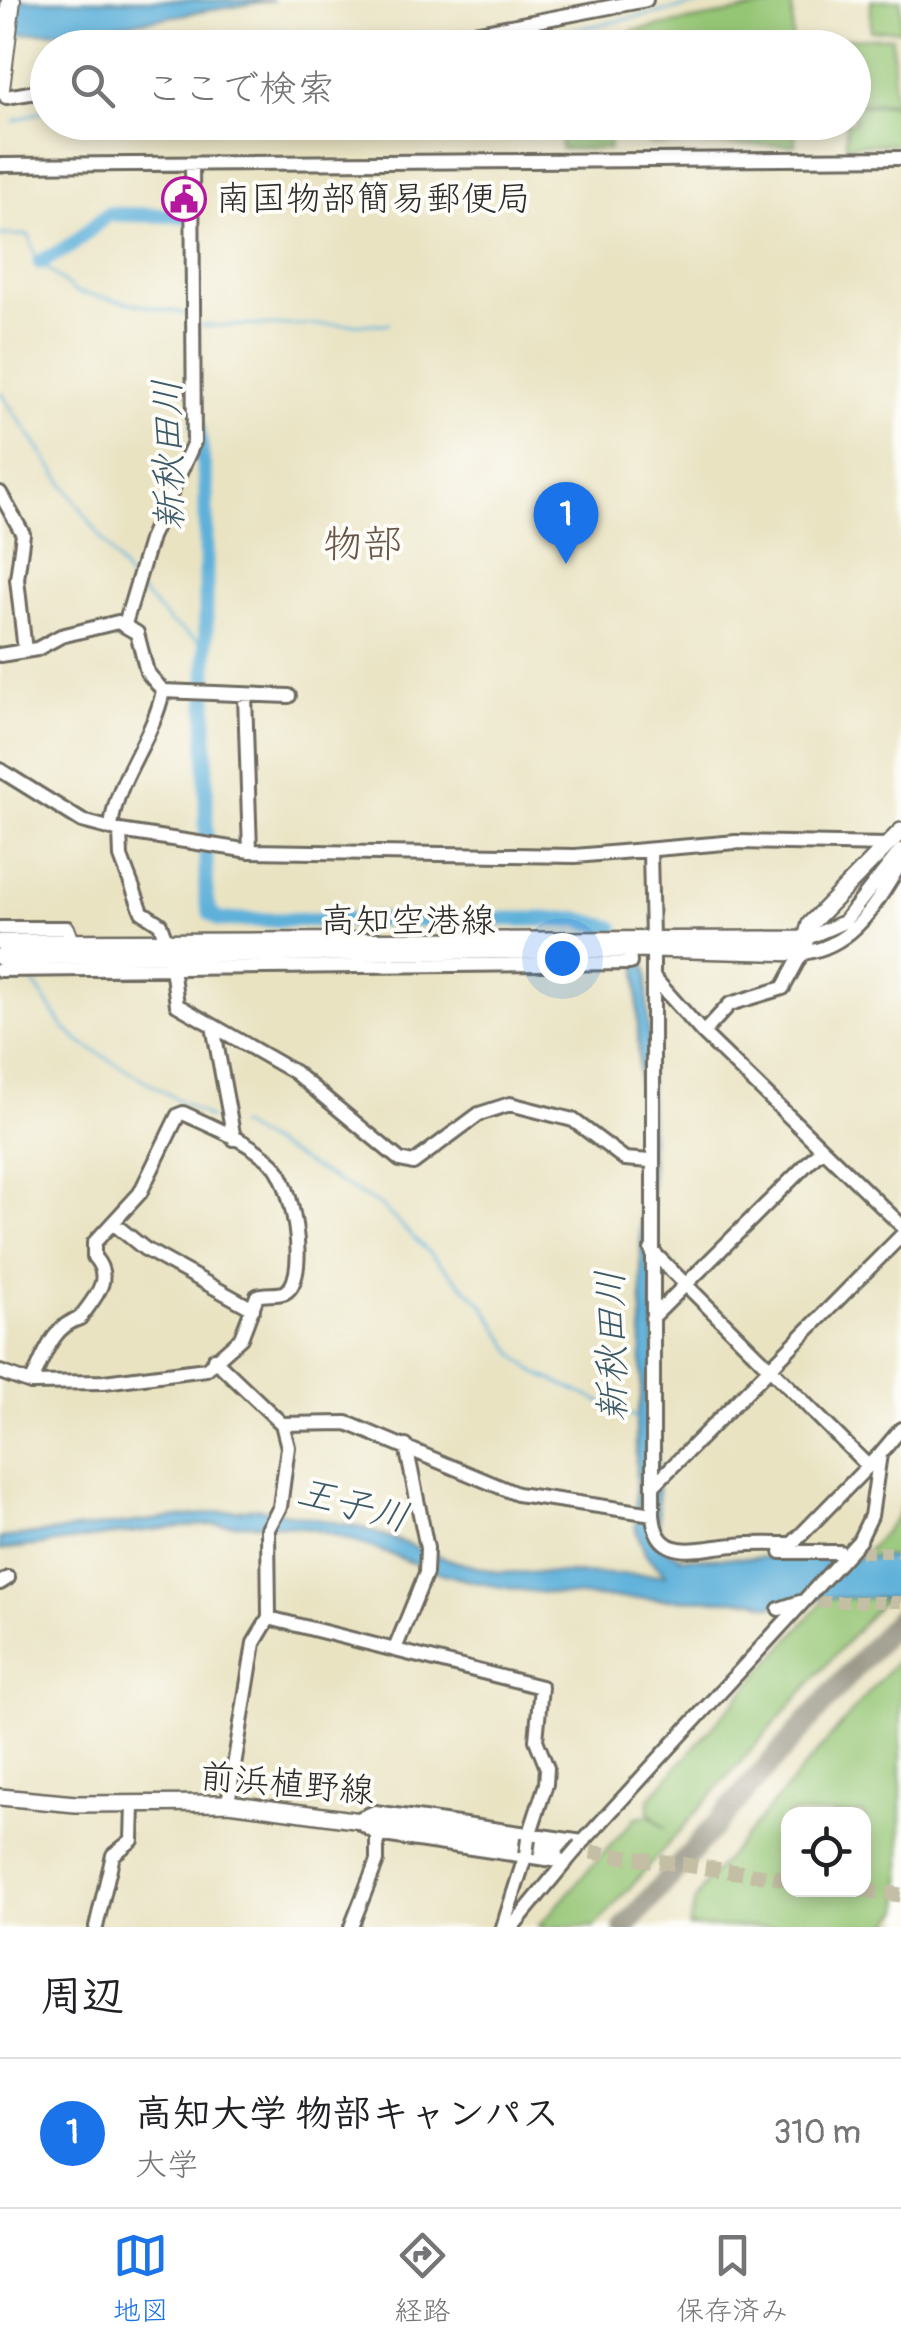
<!DOCTYPE html>
<html lang="ja">
<meta charset="utf-8">
<style>
body{margin:0;font-family:Pangolin,"Klee One",sans-serif;background:#f2f2f2;color:#202124}
.controls{position:absolute;right:30px;bottom:30px;display:grid;overflow:hidden;border-radius:20px;box-shadow:0 5px 15px #0003}
.controls button{width:90px;height:90px;display:grid;place-items:center;padding:0;border:0;border-bottom:2px solid #e0e0e0;background:#fff;color:#202124;font:50px sans-serif}
.you{position:absolute;left:562px;top:958px;width:35px;height:35px;margin:-25px;border:8px solid #fff;border-radius:50%;background:#1a73e8;box-shadow:0 0 0 15px #1a73e833}
.badge{display:grid;place-items:center;width:65px;height:65px;border-radius:50%;background:#1a73e8;color:#fff;font-size:32px;font-weight:700}
.pin{position:absolute;translate:-50% -82px;filter:drop-shadow(0 2px 5px #0008)}
.pin::after{content:'';position:absolute;top:52px;width:35px;height:30px;background:inherit;clip-path:polygon(0 0,100% 0,50% 100%)}
.list{margin:0;padding:0;list-style:none}
h2{display:flex;justify-content:space-between;align-items:center;height:130px;margin:0;padding:0 40px;font-size:42px}
h2 small{font-size:32px;font-weight:400;color:#757577}
.list li{display:grid;grid-template-columns:65px 1fr auto;gap:30px;align-items:center;box-sizing:border-box;height:150px;padding:0 40px;border-top:2px solid #e0e0e0}
.list b{display:block;font-size:38px;white-space:nowrap}
.list p{margin:0;font-size:32px;white-space:nowrap;color:#757577}
.list em{font-size:32px;font-style:normal;color:#757577}
.icon{flex:none;width:55px;height:55px;fill:none;stroke:currentColor;stroke-width:2;stroke-linecap:round;stroke-linejoin:round}
.map{position:relative;flex:none;width:901px;height:1927px;overflow:hidden}
.search{position:absolute;background:#fff;box-shadow:0 5px 15px #0003;left:30px;right:30px;top:30px;height:110px;display:flex;align-items:center;gap:25px;box-sizing:border-box;padding:0 35px;border-radius:55px;color:#757577;font-size:38px}
.sheet{height:280px;background:#fff}
nav{display:flex;justify-content:space-around;align-items:center;box-sizing:border-box;height:140px;border-top:2px solid #e0e0e0;background:#fff;font-size:28px;color:#757577}
nav a{display:grid;justify-items:center;gap:5px}
nav .on{color:#1a73e8}
.map>svg:first-child{display:block}
.green{fill:#95c675;stroke:#607850;stroke-width:2.5;fill-rule:evenodd}
.water{fill:#5fb1da;stroke:#456e82;stroke-width:2.5}
.lines{fill:none;stroke-linecap:round;stroke-linejoin:round}
.stream{stroke:#5fb1da;stroke-width:2.5}
.river{stroke:#5fb1da;stroke-width:15}
.taxiway{stroke:#8a8776;stroke-width:22}
.minor-tunnel{stroke:#c3bea4;stroke-width:12;stroke-dasharray:12 6;stroke-linecap:butt}
.major-tunnel{stroke:#c3bea4;stroke-width:15;stroke-dasharray:15 8;stroke-linecap:butt}
.minor-casing{stroke:#6e6b60;stroke-width:18}
.major-casing{stroke:#6e6b60;stroke-width:20}
.highway-casing{stroke:#6e6b60;stroke-width:22}
.minor{stroke:#fff;stroke-width:12}
.major{stroke:#fff;stroke-width:15}
.highway{stroke:#fff;stroke-width:18}
.minor-bridge-casing{stroke:#6e6b60;stroke-width:18;stroke-linecap:butt}
.minor-bridge{stroke:#fff;stroke-width:12}
.labels{text-anchor:middle;dominant-baseline:central;stroke-width:8;stroke-linejoin:round;paint-order:stroke}
.poi-label{font-size:35px;fill:#2b2b2b;stroke:#fdfcf7;text-anchor:start}
.street-label{font-size:35px;fill:#2b2b2b;stroke:#fdfcf7}
.water-label{font-size:38px;font-style:italic;fill:#3d5a68;stroke:#fdfcf7}
.quarter-label{font-size:40px;fill:#695648;stroke:#fdfcf7}
</style>
<div class="map">
<svg width="901" height="1927" viewBox="0 0 901 1927">
<rect width="100%" height="100%" fill="#fdfcf7"/>
<filter id="ink" filterUnits="userSpaceOnUse"><feTurbulence type="fractalNoise" baseFrequency=".01" numOctaves="2"/><feDisplacementMap in="SourceGraphic" scale="20" xChannelSelector="R" yChannelSelector="G"/><feConvolveMatrix kernelMatrix="1 2 1 2 8 2 1 2 1" color-interpolation-filters="sRGB"/></filter>
<filter id="wash" filterUnits="userSpaceOnUse"><feTurbulence type="fractalNoise" baseFrequency=".0048" numOctaves="4" result="noise"/><feDisplacementMap in="SourceGraphic" scale="40" xChannelSelector="R" yChannelSelector="G"/><feGaussianBlur stdDeviation="2.25" result="paint"/><feColorMatrix in="noise" values="0 0 0 0 0 0 0 0 0 0 0 0 0 0 0 0 0 1.4 0 .05"/><feComposite in="paint" operator="in"/></filter>
<g filter="url(#wash)">
<rect width="100%" height="100%" fill="#e9e3c2"/>
<!-- green -->
<path class="green" d="M 871,0 L 901,0 L 901,30 L 871,31 Z
M 792,2 L 793,47 L 632,47 L 632,31 Z
M 892,37 L 894,102 L 854,103 L 854,48 L 844,47 L 844,39 Z
M 901,104 L 901,144 L 846,145 L 846,123 L 854,122 L 854,106 Z
M 560,123 L 609,123 L 609,149 L 561,149 Z
M 632,123 L 795,123 L 795,145 L 649,145 L 632,131 Z
M 901,1505 L 901,1580 L 595,1927 L 538,1927 L 636,1817 L 648,1815 L 666,1829 L 649,1812 L 649,1799 L 897,1517 Z
M 901,1655 L 901,1910 L 886,1927 L 689,1927 L 695,1901 L 706,1882 ZM 788,1814 L 864,1814 L 864,1890 L 788,1890 Z"/>
<!-- water -->
<path class="water" d="M 0,0 L 274,0 L 93,29 L 0,35 Z
M 637,961 L 644,961 L 647,972 L 659,1545 L 682,1558 L 901,1557 L 901,1598 L 797,1598 C 785,1605 768,1610 757,1600 C 667,1599 570,1602 475,1582 C 408,1568 349,1529 279,1525 C 187,1519 91,1540 0,1550 L 0,1538 L 256,1508 L 360,1527 L 456,1562 L 497,1572 L 666,1575 L 646,1555 L 636,1530 L 636,1419 L 641,1397 L 642,1330 Z"/>
<g class="lines">
<!-- stream -->
<path class="stream" d="M 484,48 L 720,0
M 14,121 L 48,109
M 0,235 L 29,235 L 36,259 L 75,292 L 186,314
M 199,326 L 389,324
M 0,392 L 133,584
M 140,591 L 171,623 L 206,646
M 30,977 L 64,1028 L 81,1043 L 209,1118
M 238,1125 L 381,1206 L 484,1306 L 515,1355 L 536,1373 L 635,1417"/>
<!-- river -->
<path class="river" d="M 40,262 L 69,247 L 108,214 L 189,216
M 198,425 L 206,486 L 206,692
M 206,697 L 206,898 L 210,913 L 220,920 L 578,919 L 613,928"/>
<!-- taxiway -->
<path class="taxiway" d="M 625,1927 L 901,1616"/>
</g>
</g>
<g filter="url(#ink)">
<g class="lines">
<!-- minor-tunnel -->
<path class="minor-tunnel" d="M 843,1552 L 901,1552
M 800,1602 L 901,1602"/>
<!-- major-tunnel -->
<path class="major-tunnel" d="M 568,1849 L 788,1879
M 863,1890 L 901,1895"/>
<!-- minor casing -->
<g class="minor-casing">
<path id="minor" d="M 396,48 L 646,0
M 6,97 L 48,90
M 0,165 L 901,158
M 0,493 L 23,534 L 17,579 L 25,651
M 125,624 L 151,537 L 194,442 L 192,164
M 0,655 L 37,649 L 61,636 L 118,622 L 137,633 L 147,672 L 163,691 L 289,696
M 245,696 L 250,851
M 0,770 L 82,821 L 120,831 L 250,851 L 575,856 L 736,842 L 888,845
M 111,828 C 116,777 152,742 163,691
M 120,831 L 121,857 L 142,912 L 160,924 L 170,952 L 177,1005 L 294,1072 L 400,1160 L 413,1163 L 479,1114 L 510,1104 L 573,1120 L 625,1159 L 650,1161
M 650,852 L 652,938
M 0,928 L 67,928 L 72,941
M 805,939 L 844,922 L 901,850
M 653,949 L 653,1514 C 656,1565 700,1547 735,1545 C 753,1543 773,1544 792,1544 L 880,1454
M 0,970 L 630,963 L 629,949
M 654,978 L 703,1033 L 901,1225
M 213,1026 L 234,1139
M 703,1033 L 730,1004 L 783,988 L 802,953 C 855,946 875,904 901,863
M 114,1224 L 145,1249 L 253,1309
M 651,1250 L 868,1466
M 652,1318 L 821,1150
M 214,1359 L 282,1424 L 288,1447 L 280,1507 L 268,1529 L 269,1618 L 254,1643 L 228,1803
M 0,1372 L 31,1383 L 104,1382 L 206,1369 L 241,1338 L 257,1296 C 265,1293 281,1296 287,1291 C 310,1272 291,1181 273,1164 C 249,1141 213,1127 183,1113 L 178,1115 L 140,1193 L 94,1243 L 94,1257 C 114,1279 95,1297 80,1318 C 52,1326 44,1357 31,1383
M 282,1424 L 347,1423 L 517,1494 L 653,1514
M 653,1486 L 901,1236
M 781,1552 L 840,1552
M 0,1583 L 8,1578
M 779,1609 L 800,1602
M 269,1618 L 541,1687 L 536,1740 L 547,1768 L 546,1784 L 528,1839
M 395,1649 L 426,1573 L 427,1548 L 406,1446
M 580,1845 L 859,1541 L 871,1516 L 880,1454 L 901,1429
M 566,1862 L 377,1834 L 356,1820 L 375,1812 L 583,1842
M 96,1927 L 113,1855 L 132,1840 L 133,1805
M 351,1927 L 377,1861 L 377,1834
M 503,1927 L 526,1854
M 512,1927 L 568,1859"/>
</g>
<!-- major casing -->
<g class="major-casing">
<path id="major" d="M 0,942 L 805,939
M 0,957 L 653,949 L 802,953 L 810,924 L 901,831
M 0,1797 L 76,1804 L 228,1803 L 568,1849"/>
</g>
<!-- highway casing -->
<g class="highway-casing">
<path id="highway" d="M 0,89 L 11,0"/>
</g>
<!-- minor -->
<use href="#minor" class="minor"/>
<!-- major -->
<use href="#major" class="major"/>
<!-- highway -->
<use href="#highway" class="highway"/>
<!-- minor-bridge casing -->
<g class="minor-bridge-casing">
<path id="minor-bridge" d="M 526,1854 L 528,1839
M 568,1859 L 580,1845"/>
</g>
<!-- minor-bridge -->
<use href="#minor-bridge" class="minor-bridge"/>
</g>
</g>
<!-- icons -->
<defs>
<g id="civic-ring" transform="scale(2.25)"><circle r="9.5" fill="#fdfcf7" stroke="#b5179e" stroke-width="1.5"/><path d="M-.6-6.5H3V-4.5H.6V-3L4-1V1h2V6H-6V1h2V-1L-.6-3ZM-1.2 2.5V6h2.4V2.5Z" fill="#b5179e"/></g>
</defs>
<g fill-rule="evenodd">
<use href="#civic-ring" x="184" y="199"/>
</g>
<g class="labels">
<!-- poi labels -->
<g class="poi-label">
<text x="216" y="199">南国物部簡易郵便局</text>
</g>
<!-- street labels -->
<g class="street-label">
<text x="408" y="921">高知空港線</text>
<text transform="translate(287 1784) rotate(5)">前浜植野線</text>
</g>
<!-- water labels -->
<g class="water-label">
<text transform="translate(169 455) rotate(-91)">新秋田川</text>
<text transform="translate(612 1346) rotate(-91)">新秋田川</text>
<text transform="translate(353 1505) rotate(15)">王子川</text>
</g>
<!-- quarter labels -->
<g class="quarter-label">
<text x="363" y="544">物部</text>
</g>
</g>
</svg>
<div class="controls">
<button><svg class="icon" aria-label="locate" viewBox="0 0 24 24"><circle cx="12" cy="12" r="6"/><path d="M12 2v4M12 18v4M2 12h4M18 12h4"/></svg></button>
</div>
<div class="you"></div>
<div class="pin badge" style="left:566px;top:564px">1</div>
<div class="search"><svg class="icon" aria-label="search" viewBox="0 0 24 24"><circle cx="10" cy="10" r="6"/><path d="M15 15l6 6"/></svg>ここで検索</div>
</div>
<section class="sheet">
<h2>周辺<small></small></h2>
<ul class="list">
<li><span class="badge">1</span><div><b>高知大学 物部キャンパス</b><p>大学</p></div><em>310 m</em></li>
</ul>
</section>
<nav>
<a class="on"><svg class="icon" aria-label="map" viewBox="0 0 24 24"><path d="M3 6l6-2 6 2 6-2v14l-6 2-6-2-6 2zM9 4v14M15 6v14"/></svg>地図</a>
<a><svg class="icon" aria-label="directions" viewBox="0 0 24 24"><path d="M12 3l9 9-9 9-9-9zM9 14v-3h6M13 9l2 2-2 2"/></svg>経路</a>
<a><svg class="icon" aria-label="saved" viewBox="0 0 24 24"><path d="M7 4h10v16l-5-4-5 4z"/></svg>保存済み</a>
</nav>
